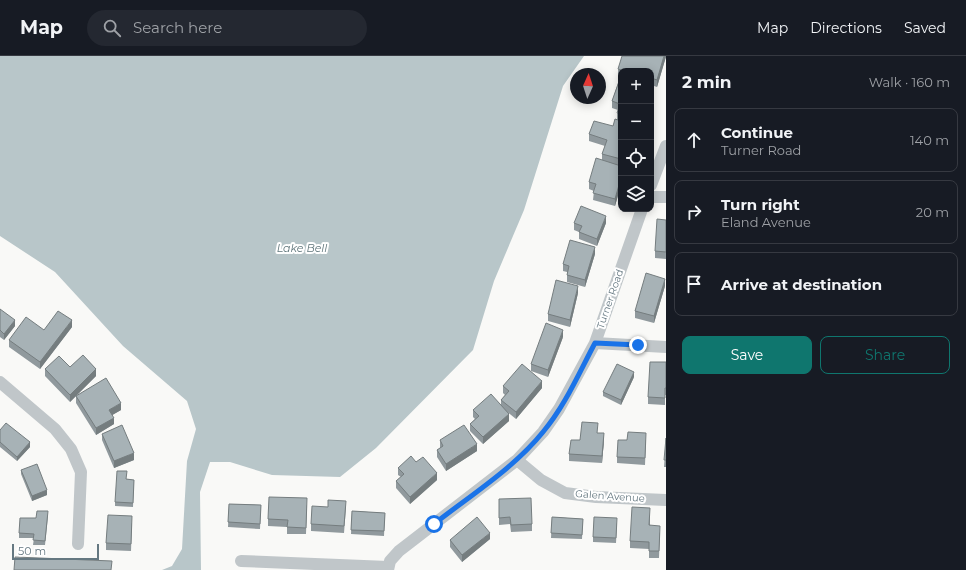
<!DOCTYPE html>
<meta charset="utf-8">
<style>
body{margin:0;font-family:Montserrat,sans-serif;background:#242831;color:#f1f3f6}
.controls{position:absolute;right:12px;top:12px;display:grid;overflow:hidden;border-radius:8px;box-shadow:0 2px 10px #0003}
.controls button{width:36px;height:36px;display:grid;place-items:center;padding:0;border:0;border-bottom:1px solid #363941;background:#171b24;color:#f1f3f6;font:20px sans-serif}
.compass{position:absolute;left:570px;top:12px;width:36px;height:36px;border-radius:50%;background:#171b24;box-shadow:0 2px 10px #0003;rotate:3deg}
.scale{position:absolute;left:12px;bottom:10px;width:87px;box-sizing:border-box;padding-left:4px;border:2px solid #657881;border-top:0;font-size:11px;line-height:14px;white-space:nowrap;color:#657881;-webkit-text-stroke:3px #fff;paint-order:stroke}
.stop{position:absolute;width:12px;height:12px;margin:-9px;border:3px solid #1a73e8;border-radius:50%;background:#fff}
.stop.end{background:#1a73e8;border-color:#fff;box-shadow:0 1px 4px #0008}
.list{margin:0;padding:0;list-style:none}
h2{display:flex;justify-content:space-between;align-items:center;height:52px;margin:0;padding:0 16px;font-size:17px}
h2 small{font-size:13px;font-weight:400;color:#9ea1a6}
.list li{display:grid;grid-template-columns:26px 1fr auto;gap:12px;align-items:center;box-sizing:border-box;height:64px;margin:0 8px 8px;padding:0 8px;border:1px solid #363941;border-radius:8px}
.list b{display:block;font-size:15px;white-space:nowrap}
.list p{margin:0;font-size:13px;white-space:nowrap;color:#9ea1a6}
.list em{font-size:13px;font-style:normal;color:#9ea1a6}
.actions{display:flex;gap:8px;padding:12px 16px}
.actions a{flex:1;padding:9px 0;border:1px solid #0f766e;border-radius:8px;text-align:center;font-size:14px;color:#0f766e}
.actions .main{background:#0f766e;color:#fff}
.icon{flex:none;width:22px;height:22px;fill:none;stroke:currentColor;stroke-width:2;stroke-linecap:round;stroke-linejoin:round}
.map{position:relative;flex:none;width:666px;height:514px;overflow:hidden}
header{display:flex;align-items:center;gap:24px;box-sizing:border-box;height:56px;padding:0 20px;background:#171b24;border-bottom:1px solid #363941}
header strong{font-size:19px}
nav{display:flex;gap:22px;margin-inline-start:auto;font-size:14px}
.search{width:280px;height:36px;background:#242831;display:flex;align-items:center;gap:10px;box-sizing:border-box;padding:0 14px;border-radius:22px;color:#9ea1a6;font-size:15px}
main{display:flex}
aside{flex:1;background:#171b24}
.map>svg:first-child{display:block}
.water{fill:#b8c6c9}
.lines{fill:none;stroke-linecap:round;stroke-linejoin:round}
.minor{stroke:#c0c6c9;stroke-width:12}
.wall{fill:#90999d}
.shaded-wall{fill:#757d7f}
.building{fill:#a7b2b6;stroke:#757d7f}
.route{stroke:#1a73e8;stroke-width:5}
.labels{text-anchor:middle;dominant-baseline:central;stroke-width:4;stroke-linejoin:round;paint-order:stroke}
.street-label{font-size:10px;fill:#657881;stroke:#fff}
.water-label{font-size:11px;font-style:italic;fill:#60767b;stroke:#fff}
</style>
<header>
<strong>Map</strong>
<div class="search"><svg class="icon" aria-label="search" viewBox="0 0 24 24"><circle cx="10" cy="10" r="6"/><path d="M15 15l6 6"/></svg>Search here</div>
<nav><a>Map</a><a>Directions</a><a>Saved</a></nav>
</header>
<main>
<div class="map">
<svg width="666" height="514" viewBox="0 0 666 514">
<rect width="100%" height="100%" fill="#f9f9f7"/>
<!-- water -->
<path class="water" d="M 0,0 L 584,0 L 563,30 L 524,154 L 494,225 L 473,294 L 376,392 L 340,421 L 272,419 L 230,406 L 210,406 L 200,436 L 201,514 L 162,514 L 172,510 L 182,493 L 187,405 L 196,373 L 187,345 L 123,290 L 55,216 L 0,180 Z"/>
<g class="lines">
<!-- minor -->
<path class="minor" d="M 651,129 L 666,90
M 651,141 L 666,141
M 595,287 L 666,291
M 0,326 L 55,373 L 71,393 L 81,416 L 78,488
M 517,404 L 541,424 L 565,437 L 596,441 L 666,444
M 241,505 L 388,511
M 388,514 L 390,505 L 399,495 L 517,404 L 543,376 L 559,353 L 595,287 L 642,153"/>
</g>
<!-- wall -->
<path class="wall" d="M 666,0 L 657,31 L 651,29 L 651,15 L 621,15 L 621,129 L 615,150 L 593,144 L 594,135 L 589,133 L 589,126 L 602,104 L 602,98 L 605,90 L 589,85 L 589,78 L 613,70 L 617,64 L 617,57 L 618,54 L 612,52 L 612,45 L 620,21 L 618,20 L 618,13 Z
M 666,164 L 666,203 L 655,202 L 655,195 Z
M 574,167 L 606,167 L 597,190 L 579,183 L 579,176 L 574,174 Z
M 595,198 L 585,231 L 567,226 L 567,216 L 563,215 L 563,208 Z
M 665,230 L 654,267 L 635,262 L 635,255 Z
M 578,237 L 570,271 L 548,265 L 548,258 Z
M 0,253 L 15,270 L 4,284 L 0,281 Z
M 72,271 L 40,313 L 9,291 L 9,284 L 44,274 Z
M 563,281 L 548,321 L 531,315 L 531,308 Z
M 666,306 L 666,339 L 665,339 L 665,349 L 648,348 L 648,341 Z
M 70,311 L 96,320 L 70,346 L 45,320 L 45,313 Z
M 634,321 L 621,349 L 603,340 L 603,336 Z
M 503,330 L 542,332 L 516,363 L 506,355 L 509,365 L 483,388 L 470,375 L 470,368 L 475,363 L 473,361 L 473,354 L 501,349 L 501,344 L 505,339 L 503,337 Z
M 76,340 L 121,354 L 112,359 L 114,368 L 96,379 L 76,347 Z
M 0,374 L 30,391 L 17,405 L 0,391 Z
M 598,377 L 604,384 L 602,407 L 569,405 L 569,398 L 580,384 Z
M 102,378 L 134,404 L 114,412 L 102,384 Z
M 666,382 L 666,411 L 664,411 Z
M 440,384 L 477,395 L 446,415 L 437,401 L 437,394 L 440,392 Z
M 627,384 L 646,384 L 645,409 L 617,407 L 617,401 Z
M 416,406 L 437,424 L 410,448 L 396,432 L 396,425 L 401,421 L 398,419 L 398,412 Z
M 21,414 L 47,439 L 32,445 L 21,418 Z
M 126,423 L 134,424 L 133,451 L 115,450 L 115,446 Z
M 499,443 L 532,468 L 532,475 L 511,476 L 510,468 L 499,469 Z
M 229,448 L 261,449 L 260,473 L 228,471 Z
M 307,449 L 306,478 L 287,478 L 287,471 L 268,470 L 268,463 Z
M 328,451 L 346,451 L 344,477 L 311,475 L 311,468 Z
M 352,455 L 385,457 L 384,480 L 351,478 Z
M 650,459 L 650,469 L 660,477 L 659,502 L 649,502 L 649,493 L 630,492 L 630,485 Z
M 48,460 L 45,489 L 33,489 L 34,482 L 19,482 L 19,477 L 36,462 Z
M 552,461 L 583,463 L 582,483 L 551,482 Z
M 132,467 L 131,495 L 106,494 L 106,487 Z
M 617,467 L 616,487 L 593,486 L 593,481 Z
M 490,483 L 462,506 L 450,491 L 450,484 Z"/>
<!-- shaded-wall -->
<path class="shaded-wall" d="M 664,0 L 666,0 L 666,1 L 657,31 L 657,24 Z
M 653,31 L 653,38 L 651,42 L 651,35 Z
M 621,122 L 621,129 L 615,150 L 615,143 Z
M 606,160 L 606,167 L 597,190 L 597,183 Z
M 595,191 L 595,198 L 585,231 L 585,224 Z
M 665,223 L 665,230 L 654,267 L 654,260 Z
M 578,230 L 578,237 L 570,271 L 570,264 Z
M 15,264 L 15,270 L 4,284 L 4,278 Z
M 72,264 L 72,271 L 40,313 L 40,306 Z
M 563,274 L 563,281 L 548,321 L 548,314 Z
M 96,313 L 96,320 L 70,346 L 70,339 Z
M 634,316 L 634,321 L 621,349 L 621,344 Z
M 542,325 L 542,332 L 516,363 L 516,356 Z
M 121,347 L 121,354 L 109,361 L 109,354 Z
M 509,358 L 509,365 L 483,388 L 483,381 Z
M 114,362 L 114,368 L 96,379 L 96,372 Z
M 604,377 L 604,384 L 602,407 L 602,400 Z
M 30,386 L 30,391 L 17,405 L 17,401 Z
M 477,388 L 477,395 L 446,415 L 446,408 Z
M 134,397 L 134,404 L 114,412 L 114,405 Z
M 437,417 L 437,424 L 410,448 L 410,441 Z
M 47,434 L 47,439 L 32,445 L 32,440 Z
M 490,477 L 490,483 L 462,506 L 462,499 Z"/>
<!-- building -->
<path class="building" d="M 622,0 L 664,0 L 657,24 L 651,22 L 651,15 L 625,15 L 618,13 Z
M 621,20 L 621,58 L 617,57 L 620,48 L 612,45 Z
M 615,63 L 621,65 L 621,103 L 602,98 L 607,84 L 589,78 L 594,65 L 613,70 Z
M 596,102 L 621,110 L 621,122 L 615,143 L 593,137 L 596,128 L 589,126 Z
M 581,150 L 606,160 L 597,183 L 579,176 L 582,170 L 574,167 Z
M 657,163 L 666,164 L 666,196 L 655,195 Z
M 570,184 L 595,191 L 585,224 L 567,219 L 569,210 L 563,208 Z
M 646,217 L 665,223 L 654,260 L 635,255 Z
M 556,224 L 578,230 L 570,264 L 548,258 Z
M 0,253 L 15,264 L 4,278 L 0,274 Z
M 58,255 L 72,264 L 40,306 L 9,284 L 26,261 L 44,274 Z
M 546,267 L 563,274 L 548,314 L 531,308 Z
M 83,299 L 96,313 L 70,339 L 45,313 L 59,300 L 70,311 Z
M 650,306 L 666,306 L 666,332 L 665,332 L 665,342 L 648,341 Z
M 522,308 L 542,325 L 516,356 L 501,344 L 509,335 L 503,330 Z
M 617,308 L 634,316 L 621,344 L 603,336 Z
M 106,322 L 121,347 L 109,354 L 114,362 L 96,372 L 76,340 Z
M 491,338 L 509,358 L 483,381 L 470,368 L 479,360 L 473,354 Z
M 582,366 L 598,367 L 597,377 L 604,377 L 602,400 L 569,398 L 571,384 L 580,384 Z
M 6,367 L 30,386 L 17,401 L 0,386 L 0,374 Z
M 122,369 L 134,397 L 114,405 L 102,378 Z
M 464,369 L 477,388 L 446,408 L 437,394 L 443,390 L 440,384 Z
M 628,376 L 646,377 L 645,402 L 617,401 L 618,384 L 627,384 Z
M 666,382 L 666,404 L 664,404 Z
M 411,400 L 416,406 L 423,401 L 437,417 L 410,441 L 396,425 L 404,418 L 398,412 Z
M 37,408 L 47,434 L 32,440 L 21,414 Z
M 117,415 L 127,415 L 126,423 L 134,424 L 133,447 L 115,446 Z
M 269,441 L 307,442 L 306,472 L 287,471 L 288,464 L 268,463 Z
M 531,442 L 532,468 L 511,469 L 510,461 L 499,462 L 499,443 Z
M 328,444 L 346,445 L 344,470 L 311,468 L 312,450 L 328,451 Z
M 229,448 L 261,449 L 260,468 L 228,466 Z
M 632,451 L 650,452 L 649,469 L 660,470 L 659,495 L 649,495 L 649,486 L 630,485 Z
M 37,455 L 48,455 L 45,485 L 33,484 L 34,478 L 19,477 L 20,462 L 36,462 Z
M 352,455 L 385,457 L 384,475 L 351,474 Z
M 108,459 L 132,460 L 131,488 L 106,487 Z
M 477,461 L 490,477 L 462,499 L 450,484 Z
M 552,461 L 583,463 L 582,479 L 551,477 Z
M 594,461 L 617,462 L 616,482 L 593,481 Z
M 15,501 L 112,505 L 111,514 L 14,514 Z"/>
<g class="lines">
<!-- route -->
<path class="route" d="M 434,468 C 471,439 514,412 543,376 C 565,350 579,317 595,287 L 638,289"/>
</g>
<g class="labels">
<!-- street labels -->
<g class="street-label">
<text transform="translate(610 243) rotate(-71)">Turner Road</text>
<text transform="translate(610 440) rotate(4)">Galen Avenue</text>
</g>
<!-- water labels -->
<g class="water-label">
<text x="302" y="192">Lake Bell</text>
</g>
</g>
</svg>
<div class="controls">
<button>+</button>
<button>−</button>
<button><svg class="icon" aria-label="locate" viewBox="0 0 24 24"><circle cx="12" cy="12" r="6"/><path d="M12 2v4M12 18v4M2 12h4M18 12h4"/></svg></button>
<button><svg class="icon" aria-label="layers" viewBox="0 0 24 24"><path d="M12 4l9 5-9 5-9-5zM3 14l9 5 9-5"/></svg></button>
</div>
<svg class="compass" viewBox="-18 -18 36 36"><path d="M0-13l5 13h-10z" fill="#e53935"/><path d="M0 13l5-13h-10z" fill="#9ea1a6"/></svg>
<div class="scale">50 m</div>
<div class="stop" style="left:434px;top:468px"></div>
<div class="stop end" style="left:638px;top:289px"></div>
</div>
<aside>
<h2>2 min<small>Walk · 160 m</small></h2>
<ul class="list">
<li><svg class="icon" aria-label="ahead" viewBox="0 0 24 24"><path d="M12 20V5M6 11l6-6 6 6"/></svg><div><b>Continue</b><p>Turner Road</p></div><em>140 m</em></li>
<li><svg class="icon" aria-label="right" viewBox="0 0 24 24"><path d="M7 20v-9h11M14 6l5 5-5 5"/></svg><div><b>Turn right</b><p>Eland Avenue</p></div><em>20 m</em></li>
<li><svg class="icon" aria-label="arrive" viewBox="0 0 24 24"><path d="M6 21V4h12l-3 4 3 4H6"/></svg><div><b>Arrive at destination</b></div></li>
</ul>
<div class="actions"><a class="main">Save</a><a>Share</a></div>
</aside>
</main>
